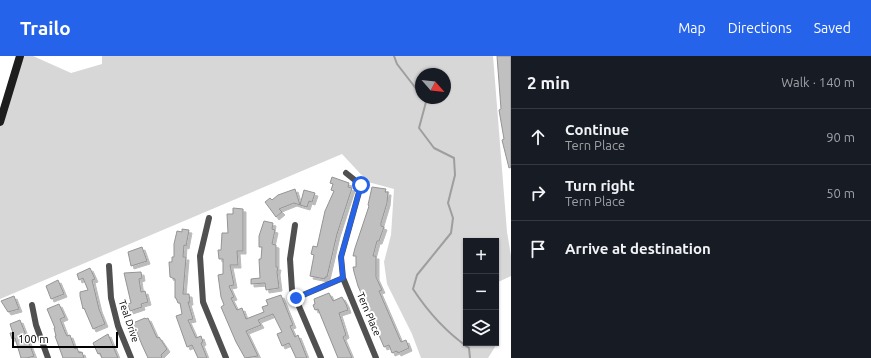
<!DOCTYPE html>
<meta charset="utf-8">
<style>
body{margin:0;font-family:Ubuntu,sans-serif;background:#242831;color:#f1f3f6}
.controls{position:absolute;right:12px;bottom:12px;display:grid;overflow:hidden;border-radius:0px;box-shadow:0 1px 3px #0004}
.controls button{width:36px;height:36px;display:grid;place-items:center;padding:0;border:0;border-bottom:1px solid #363941;background:#171b24;color:#f1f3f6;font:20px sans-serif}
.compass{position:absolute;left:415px;top:12px;width:36px;height:36px;border-radius:50%;background:#171b24;box-shadow:0 1px 3px #0004;rotate:118deg}
.scale{position:absolute;left:12px;bottom:10px;width:106px;box-sizing:border-box;padding-left:4px;border:2px solid #000;border-top:0;font-size:11px;line-height:14px;white-space:nowrap;color:#000;-webkit-text-stroke:3px #fff;paint-order:stroke}
.stop{position:absolute;width:12px;height:12px;margin:-9px;border:3px solid #2563eb;border-radius:50%;background:#fff}
.stop.end{background:#2563eb;border-color:#fff;box-shadow:0 1px 4px #0008}
.list{margin:0;padding:0;list-style:none}
h2{display:flex;justify-content:space-between;align-items:center;height:52px;margin:0;padding:0 16px;font-size:17px}
h2 small{font-size:13px;font-weight:400;color:#9ea1a6}
.list li{display:grid;grid-template-columns:26px 1fr auto;gap:12px;align-items:center;box-sizing:border-box;height:56px;padding:0 16px;border-top:1px solid #363941}
.list b{display:block;font-size:15px;white-space:nowrap}
.list p{margin:0;font-size:13px;white-space:nowrap;color:#9ea1a6}
.list em{font-size:13px;font-style:normal;color:#9ea1a6}
.icon{flex:none;width:22px;height:22px;fill:none;stroke:currentColor;stroke-width:2;stroke-linecap:round;stroke-linejoin:round}
.map{position:relative;flex:none;width:511px;height:302px;overflow:hidden}
header{display:flex;align-items:center;gap:24px;box-sizing:border-box;height:56px;padding:0 20px;background:#2563eb;color:#fff}
header strong{font-size:19px}
nav{display:flex;gap:22px;margin-inline-start:auto;font-size:14px}
main{display:flex}
aside{flex:1;background:#171b24}
.map>svg:first-child{display:block}
.green{fill:#d7d7d7;fill-rule:evenodd}
.lines{fill:none;stroke-linecap:round;stroke-linejoin:round}
.stream{stroke:#9e9e9e;stroke-width:2}
.building{fill:#c0c0c0;stroke:#949494;filter:url(#shadow)}
.street{stroke:#505050;stroke-width:6}
.secondary{stroke:#1d1d1d;stroke-width:8}
.route{stroke:#2563eb;stroke-width:5}
.labels{text-anchor:middle;dominant-baseline:central;stroke-width:4;stroke-linejoin:round;paint-order:stroke}
.street-label{font-size:10px;fill:#000;stroke:#fff}
</style>
<header>
<strong>Trailo</strong>
<nav><a>Map</a><a>Directions</a><a>Saved</a></nav>
</header>
<main>
<div class="map">
<svg width="511" height="302" viewBox="0 0 511 302">
<defs>
<filter id="shadow"><feDropShadow dx="3" dy="3" stdDeviation="0" flood-color="#0004"/></filter>
</defs>
<rect width="100%" height="100%" fill="#fff"/>
<!-- green -->
<path class="green" d="M 21,0 L 33,0 L 71,17 L 102,8 L 102,0 L 493,0 L 507,176 L 511,200 L 511,220 L 496,227 L 496,185 L 466,185 L 466,287 L 494,287 L 495,291 L 488,302 L 421,302 L 412,278 L 387,228 L 384,206 L 391,179 L 394,133 L 368,126 L 342,98 L 0,243 L 0,69 ZM 421,18 L 445,18 L 445,42 L 421,42 Z"/>
<g class="lines">
<!-- stream -->
<path class="stream" d="M 394,0 L 397,8 L 421,39
M 423,42 L 426,46 L 419,72 L 434,92 L 454,102 L 455,119 L 448,147 L 453,162 L 451,177 L 417,219 L 413,233 C 428,256 446,276 469,292 L 470,302"/>
</g>
<!-- building -->
<path class="building" d="M 497,0 L 511,0 L 511,111 L 509,112 L 502,84 L 504,83 L 499,54 L 501,53 Z
M 332,121 L 349,127 L 348,131 L 352,132 L 337,178 L 327,221 L 325,221 L 325,223 L 310,220 L 314,199 L 311,198 L 313,190 L 317,191 L 325,155 L 334,135 L 331,134 L 333,128 L 330,127 Z
M 372,131 L 386,133 L 385,136 L 388,136 L 387,147 L 381,167 L 381,170 L 384,171 L 379,185 L 377,185 L 373,200 L 376,200 L 376,221 L 382,234 L 379,235 L 401,286 L 406,284 L 409,292 L 398,297 L 397,295 L 392,297 L 389,289 L 384,291 L 358,230 L 354,216 L 353,211 L 356,211 L 356,200 L 353,200 L 355,192 L 369,150 L 368,149 Z
M 295,133 L 300,149 L 294,147 L 279,153 L 282,156 L 276,161 L 265,146 L 270,142 L 272,144 L 278,139 Z
M 304,134 L 315,137 L 312,146 L 309,145 L 307,151 L 300,149 Z
M 233,152 L 243,153 L 243,195 L 237,195 L 238,209 L 230,209 L 234,229 L 229,230 L 234,241 L 231,242 L 237,254 L 242,252 L 246,263 L 264,256 L 262,251 L 268,249 L 266,244 L 281,239 L 293,269 L 290,270 L 295,281 L 298,279 L 307,302 L 296,302 L 289,287 L 282,290 L 277,278 L 282,276 L 273,258 L 258,264 L 261,269 L 246,275 L 258,300 L 245,302 L 236,286 L 221,251 L 224,249 L 221,241 L 218,219 L 223,218 L 223,203 L 219,203 L 218,194 L 221,194 L 222,177 L 228,177 L 227,158 L 233,158 Z
M 264,165 L 273,167 L 272,173 L 275,174 L 272,188 L 276,189 L 276,211 L 278,211 L 277,216 L 279,232 L 266,234 L 265,227 L 251,228 L 251,223 L 260,222 L 259,203 L 261,203 L 262,191 L 259,191 L 259,180 Z
M 182,173 L 189,174 L 186,190 L 184,189 L 183,201 L 186,201 L 183,238 L 189,238 L 190,246 L 188,246 L 193,263 L 188,264 L 196,282 L 201,280 L 203,286 L 201,287 L 207,302 L 198,302 L 192,289 L 187,291 L 176,260 L 182,258 L 180,247 L 178,247 L 176,242 L 175,242 L 175,223 L 170,221 L 169,206 L 172,206 L 172,201 L 174,201 L 174,188 L 177,175 L 182,176 Z
M 142,191 L 147,205 L 131,210 L 128,196 Z
M 90,212 L 95,223 L 92,224 L 99,253 L 105,268 L 93,273 L 84,252 L 83,253 L 80,240 L 80,236 L 88,234 L 83,222 L 79,224 L 77,218 Z
M 141,216 L 142,222 L 139,223 L 141,236 L 145,235 L 148,246 L 141,248 L 142,251 L 130,255 L 128,248 L 131,247 L 124,217 Z
M 58,224 L 64,238 L 51,243 L 46,230 Z
M 329,237 L 333,245 L 342,241 L 346,248 L 348,254 L 339,257 L 346,279 L 343,281 L 352,302 L 338,302 L 318,253 L 315,254 L 313,249 L 315,248 L 314,243 Z
M 14,240 L 19,253 L 8,256 L 1,245 Z
M 59,248 L 65,261 L 60,263 L 65,276 L 67,280 L 70,279 L 75,293 L 77,292 L 79,297 L 82,296 L 84,302 L 63,302 L 55,280 L 56,280 L 54,272 L 55,272 L 47,253 Z
M 145,262 L 146,263 L 148,262 L 157,282 L 159,281 L 167,293 L 161,299 L 162,302 L 148,302 L 142,289 L 133,267 Z
M 20,264 L 34,300 L 27,302 L 21,302 L 15,282 L 12,283 L 10,277 L 13,277 L 10,268 Z
M 108,278 L 118,302 L 102,302 L 100,297 L 98,298 L 93,287 Z"/>
<g class="lines">
<!-- street -->
<path class="street" d="M 346,117 L 361,129 L 341,201 L 343,222 L 376,302
M 209,162 L 200,200 L 203,246 L 226,302
M 295,169 L 290,203 L 292,234 L 321,302
M 109,210 L 111,242 L 118,270 L 131,302
M 296,242 L 343,222
M 32,249 L 36,269 L 48,302"/>
<!-- secondary -->
<path class="secondary" d="M 0,66 L 20,0"/>
</g>
<g class="lines">
<!-- route -->
<path class="route" d="M 296,242 L 343,222 L 341,201 L 361,129"/>
</g>
<g class="labels">
<!-- street labels -->
<g class="street-label">
<text transform="translate(369 258) rotate(67)">Tern Place</text>
<text transform="translate(129 265) rotate(71)">Teal Drive</text>
</g>
</g>
</svg>
<div class="controls">
<button>+</button>
<button>−</button>
<button><svg class="icon" aria-label="layers" viewBox="0 0 24 24"><path d="M12 4l9 5-9 5-9-5zM3 14l9 5 9-5"/></svg></button>
</div>
<svg class="compass" viewBox="-18 -18 36 36"><path d="M0-13l5 13h-10z" fill="#e53935"/><path d="M0 13l5-13h-10z" fill="#9ea1a6"/></svg>
<div class="scale">100 m</div>
<div class="stop" style="left:361px;top:129px"></div>
<div class="stop end" style="left:296px;top:242px"></div>
</div>
<aside>
<h2>2 min<small>Walk · 140 m</small></h2>
<ul class="list">
<li><svg class="icon" aria-label="ahead" viewBox="0 0 24 24"><path d="M12 20V5M6 11l6-6 6 6"/></svg><div><b>Continue</b><p>Tern Place</p></div><em>90 m</em></li>
<li><svg class="icon" aria-label="right" viewBox="0 0 24 24"><path d="M7 20v-9h11M14 6l5 5-5 5"/></svg><div><b>Turn right</b><p>Tern Place</p></div><em>50 m</em></li>
<li><svg class="icon" aria-label="arrive" viewBox="0 0 24 24"><path d="M6 21V4h12l-3 4 3 4H6"/></svg><div><b>Arrive at destination</b></div></li>
</ul>
</aside>
</main>
